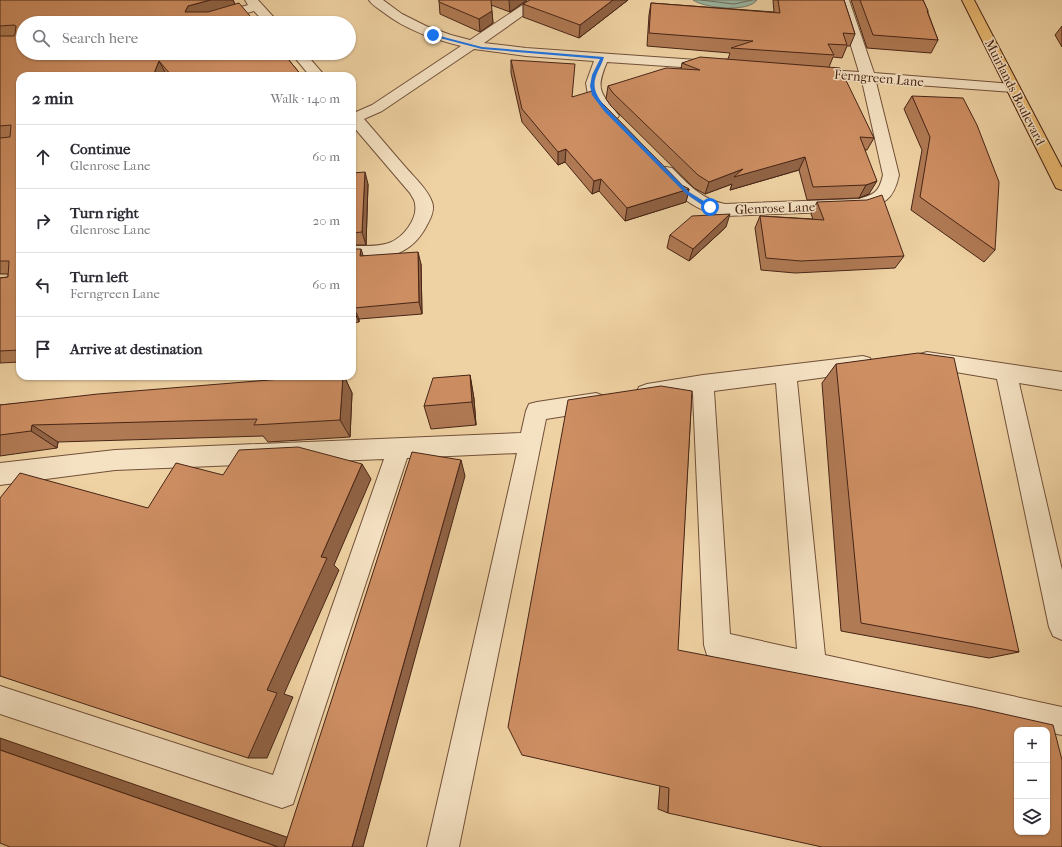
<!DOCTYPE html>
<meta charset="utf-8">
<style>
body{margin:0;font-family:"IM FELL French Canon",serif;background:#f2f2f3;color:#2b2b33}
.controls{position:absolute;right:12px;bottom:12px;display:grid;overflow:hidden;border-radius:8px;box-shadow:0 1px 3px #0004}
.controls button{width:36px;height:36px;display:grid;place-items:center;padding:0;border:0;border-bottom:1px solid #e1e1e2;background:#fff;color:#2b2b33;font:20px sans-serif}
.stop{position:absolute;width:12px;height:12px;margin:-9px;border:3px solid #1a73e8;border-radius:50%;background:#fff}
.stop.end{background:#1a73e8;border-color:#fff;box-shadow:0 1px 4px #0008}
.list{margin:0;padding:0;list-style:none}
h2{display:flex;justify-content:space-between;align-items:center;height:52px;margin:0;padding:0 16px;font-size:17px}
h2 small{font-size:13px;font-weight:400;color:#7c7c81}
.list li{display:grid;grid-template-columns:26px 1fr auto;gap:12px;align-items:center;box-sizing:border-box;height:64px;padding:0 16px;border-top:1px solid #e1e1e2}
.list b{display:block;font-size:15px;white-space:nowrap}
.list p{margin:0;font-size:13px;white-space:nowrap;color:#7c7c81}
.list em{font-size:13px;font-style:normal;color:#7c7c81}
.icon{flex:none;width:22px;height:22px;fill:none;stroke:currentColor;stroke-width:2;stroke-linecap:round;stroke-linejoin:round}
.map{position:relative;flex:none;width:1062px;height:847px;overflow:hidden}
.search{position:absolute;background:#fff;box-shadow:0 1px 3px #0004;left:16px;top:16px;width:340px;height:44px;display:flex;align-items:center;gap:10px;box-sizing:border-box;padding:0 14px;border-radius:22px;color:#7c7c81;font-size:15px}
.panel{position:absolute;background:#fff;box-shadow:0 1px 3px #0004;left:16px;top:72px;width:340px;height:308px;border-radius:12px}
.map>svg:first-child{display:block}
.water{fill:#9ab8a4;stroke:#797d6b}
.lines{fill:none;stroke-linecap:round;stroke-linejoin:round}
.shore{stroke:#706e5d;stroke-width:1}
.minor-casing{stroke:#715039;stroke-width:2}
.major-casing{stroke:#472416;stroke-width:2}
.minor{fill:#f5e2c3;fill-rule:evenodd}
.major{fill:#e8b972;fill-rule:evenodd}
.wall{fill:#b07a54;stroke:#472416}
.shaded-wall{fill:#906345;stroke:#472416}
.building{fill:#cd8e62;stroke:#472416;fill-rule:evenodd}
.route{fill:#1a73e8}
.labels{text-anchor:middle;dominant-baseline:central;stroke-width:3;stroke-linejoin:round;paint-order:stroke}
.far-street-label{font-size:13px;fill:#472416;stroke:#f5e2c3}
</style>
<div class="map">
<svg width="1062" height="847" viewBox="0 0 1062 847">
<rect width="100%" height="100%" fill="#efd2a3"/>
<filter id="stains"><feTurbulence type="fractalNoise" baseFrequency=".005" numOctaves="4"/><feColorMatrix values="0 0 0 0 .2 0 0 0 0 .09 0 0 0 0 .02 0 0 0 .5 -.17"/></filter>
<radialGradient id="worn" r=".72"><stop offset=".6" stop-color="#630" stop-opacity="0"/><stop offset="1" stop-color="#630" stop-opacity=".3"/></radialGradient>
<!-- water -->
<path class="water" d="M 693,0 L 757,0 C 748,13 704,8 693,0 Z"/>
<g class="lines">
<!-- shore -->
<path class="shore" d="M 701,0 L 734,4 L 752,0"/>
<!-- minor casing -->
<g class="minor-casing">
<path id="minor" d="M 245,0 L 258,0 L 279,23 L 265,23 L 254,11 L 213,23 L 192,23 L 194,20 L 248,5 Z
M 369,0 L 383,0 L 402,14 L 426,26 L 451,35 L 470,40 L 530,0 L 545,0 L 484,43 L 526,48 L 711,61 L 716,62 L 718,65 L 716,68 L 711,69 L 607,62 C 594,92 602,93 619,116 L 616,119 L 611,121 L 606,119 L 588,95 L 586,83 L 594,61 L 526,56 L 474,49 L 382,111 L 364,119 C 379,136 393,153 408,170 C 416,179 428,190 432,202 C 435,209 431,218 427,225 C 410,258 385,258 352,260 L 352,246 C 364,246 378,247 389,243 C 403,238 418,219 415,204 C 415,200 412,197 410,193 L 352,125 L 352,110 L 356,112 L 372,105 L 461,46 C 433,39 406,30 383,12 C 378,8 372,5 369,0 Z
M 837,0 L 849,0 L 874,73 L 1013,84 L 1018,85 L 1020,88 L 1018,91 L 1013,92 L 876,82 L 899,175 C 893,202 883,204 859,211 L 725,216 C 692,210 683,198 660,176 L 658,172 L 660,168 L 666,167 L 672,168 C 688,184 702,200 725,204 L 859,199 C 875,194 879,192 883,175 L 862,81 L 813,77 L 808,76 L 806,73 L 808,70 L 813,69 L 859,72 Z
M 291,53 L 305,53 L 325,76 L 310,76 Z
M 927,352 L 1062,372 L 1062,390 L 1019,383 L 1062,570 L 1062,640 L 1053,636 L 1049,627 L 997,379 L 920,366 L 917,360 L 920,354 Z
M 863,356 L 870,358 L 873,364 L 870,370 L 863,372 L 797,381 L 825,655 L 1062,707 L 1062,735 L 1047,732 L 1047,730 L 1038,730 L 717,658 L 707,655 L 704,645 L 693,394 L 647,402 L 639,399 L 636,393 L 639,387 L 647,384 L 703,375 ZM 776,383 L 797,649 L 730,634 L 714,391 Z
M 596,393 L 604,396 L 607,402 L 604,408 L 596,411 L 546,419 L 459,847 L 427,847 L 517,453 L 407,458 L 293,804 L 282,808 L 0,714 L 0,686 L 273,775 L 384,459 L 115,470 L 0,485 L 0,463 L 115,450 L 521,433 L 526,411 L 529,404 L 537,402 Z"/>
</g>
<!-- major casing -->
<g class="major-casing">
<path id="major" d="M 962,0 L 974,0 L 1062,168 L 1062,190 L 1056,188 Z"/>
</g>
<!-- minor -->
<use href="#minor" class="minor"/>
<!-- major -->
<use href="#major" class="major"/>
</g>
<!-- wall -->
<path class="wall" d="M 0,0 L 233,0 L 235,4 L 256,23 L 283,53 L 302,76 L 168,76 L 166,74 L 20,76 L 20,362 L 0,363 L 0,278 L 8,277 L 8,274 L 0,274 Z
M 439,0 L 527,0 L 510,12 L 491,5 L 493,23 L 480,32 L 440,14 Z
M 628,0 L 579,38 L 523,17 L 523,4 Z
M 773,0 L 844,0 L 855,34 L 850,46 L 847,46 L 842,58 L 833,57 L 829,67 L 874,138 L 867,150 L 865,150 L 869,194 L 859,198 L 807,200 L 799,170 L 730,190 L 732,184 L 705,194 L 694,188 L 611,106 L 606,99 L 608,86 L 681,69 L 682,63 L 728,59 L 730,53 L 647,46 L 649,15 L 651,3 L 774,12 Z
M 851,0 L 923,0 L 928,11 L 928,13 L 938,40 L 931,53 L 867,48 Z
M 1062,26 L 1062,47 L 1055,35 Z
M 511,60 L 572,97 L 600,101 L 683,186 L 689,189 L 686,202 L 625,221 L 599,191 L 592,194 L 565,162 L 558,165 L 522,122 L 511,73 Z
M 912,96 L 995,250 L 984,262 L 911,210 L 922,150 L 904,109 Z
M 352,173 L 368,184 L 366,245 L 352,245 Z
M 817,202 L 904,256 L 895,268 L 795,273 L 761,270 L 755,228 L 760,216 L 813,219 L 811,214 Z
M 726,227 L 689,261 L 667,248 L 670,235 Z
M 352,249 L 363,256 L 421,264 L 422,314 L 359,319 L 359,322 L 352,323 Z
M 836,364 L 1019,652 L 989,658 L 841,631 L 822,383 Z
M 470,375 L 474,399 L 476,425 L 431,429 L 424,406 Z
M 318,376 L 344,376 L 352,393 L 350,437 L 268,442 L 263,436 L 58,442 L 57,448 L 0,456 L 0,405 Z
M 692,391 L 668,813 L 658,809 Z"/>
<!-- shaded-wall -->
<path class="shaded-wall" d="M 210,0 L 233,0 L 236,7 L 194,19 L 185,12 L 188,6 Z
M 509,0 L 527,0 L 510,12 Z
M 613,0 L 628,0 L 579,38 L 580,25 Z
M 492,11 L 493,23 L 480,32 L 479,19 Z
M 159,61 L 166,74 L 165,76 L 153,76 Z
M 566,149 L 565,162 L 558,165 L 558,152 Z
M 805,157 L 799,170 L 730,190 L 732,184 L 705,194 L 709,182 L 743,169 Z
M 365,172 L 368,184 L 366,245 L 362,232 Z
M 601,179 L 599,191 L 592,194 L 594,181 Z
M 877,181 L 869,194 L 859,198 L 866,185 Z
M 689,189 L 686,202 L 625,221 L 627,208 Z
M 730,214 L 726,227 L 689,261 L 693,249 Z
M 361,249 L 365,261 L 360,256 Z
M 418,252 L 421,264 L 422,314 L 419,302 Z
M 354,308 L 359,319 L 359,322 L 354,311 Z
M 470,375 L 474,399 L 476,425 L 472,402 Z
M 343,376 L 344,376 L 352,393 L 350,437 L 340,420 Z
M 32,425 L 58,442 L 57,448 L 31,431 Z
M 461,460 L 465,476 L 363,847 L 352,847 Z
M 362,464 L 371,479 L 334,565 L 339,570 L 284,694 L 293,697 L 267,758 L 248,758 L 267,690 L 321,557 Z
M 0,738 L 301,842 L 288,847 L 278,847 L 0,750 Z"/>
<!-- building -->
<path class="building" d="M 0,0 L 210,0 L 188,6 L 185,12 L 208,12 L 239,3 L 256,23 L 23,23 L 23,53 L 283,53 L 302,76 L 172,76 L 159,61 L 153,76 L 20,76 L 20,350 L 0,351 L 0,278 L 8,277 L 9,261 L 0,261 L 0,138 L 10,137 L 11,125 L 0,126 L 0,36 L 14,36 L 15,34 L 16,26 L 14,25 L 0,26 Z
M 439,0 L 491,0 L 492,11 L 479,19 L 439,2 Z
M 530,0 L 613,0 L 580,25 L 523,4 Z
M 778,0 L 844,0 L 855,34 L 843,33 L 847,45 L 828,44 L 834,55 L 731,48 L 753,41 L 649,33 L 651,3 L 780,13 Z
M 860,0 L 923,0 L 928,11 L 927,11 L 938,40 L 873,35 Z
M 700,57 L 840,68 L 874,138 L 860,137 L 877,181 L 866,185 L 813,187 L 805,157 L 734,177 L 743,169 L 709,182 L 698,175 L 613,93 L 608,86 L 666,68 L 700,70 L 682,63 Z
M 511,60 L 575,64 L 572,97 L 592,91 L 600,101 L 683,186 L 689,189 L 627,208 L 601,179 L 594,181 L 566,149 L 558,152 L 522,109 Z
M 912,96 L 963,98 L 977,125 L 999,182 L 995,250 L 920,197 L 930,137 Z
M 365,172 L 362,232 L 352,233 L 352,173 Z
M 882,195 L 904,256 L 801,261 L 766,258 L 760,216 L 824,220 L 817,202 L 867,200 Z
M 730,214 L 693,249 L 670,235 L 692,216 Z
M 352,249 L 361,249 L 360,256 L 418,252 L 419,302 L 354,308 L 354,311 L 352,311 Z
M 918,353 L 954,358 L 1019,652 L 861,623 L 836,364 Z
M 470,375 L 472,402 L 424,406 L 433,378 Z
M 318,376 L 343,376 L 340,420 L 254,425 L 257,419 L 32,425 L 31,431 L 0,435 L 0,405 L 98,394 Z
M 661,386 L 692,391 L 678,650 L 973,707 L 1053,725 L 1062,760 L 1062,847 L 822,847 L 668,813 L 669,788 L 522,755 L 508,727 L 568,400 ZM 1017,730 L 1047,730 L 1047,832 L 1017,832 Z
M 298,447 L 362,464 L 321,557 L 327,558 L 267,690 L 277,693 L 248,758 L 0,676 L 0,498 L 20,473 L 148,508 L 176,463 L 223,475 L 239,450 Z
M 412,452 L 461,460 L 352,847 L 284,847 Z
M 0,750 L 278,847 L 10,847 L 0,843 Z"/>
<!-- route -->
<path class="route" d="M 432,34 L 482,47 L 604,57 C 603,61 600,67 598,71 C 590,88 597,96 607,109 L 689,192 L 712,206 L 712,209 L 708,209 L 686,194 L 604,111 L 592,95 L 590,86 L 592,75 L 600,59 L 482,49 L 432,36 Z"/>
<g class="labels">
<!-- far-street labels -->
<g class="far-street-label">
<text transform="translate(879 78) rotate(5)">Ferngreen Lane</text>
<text transform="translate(1015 92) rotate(63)">Muirlands Boulevard</text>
<text transform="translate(775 208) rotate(-2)">Glenrose Lane</text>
</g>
</g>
<rect width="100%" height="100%" filter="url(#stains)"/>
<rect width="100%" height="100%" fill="url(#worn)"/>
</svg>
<div class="controls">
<button>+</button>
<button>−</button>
<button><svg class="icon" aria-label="layers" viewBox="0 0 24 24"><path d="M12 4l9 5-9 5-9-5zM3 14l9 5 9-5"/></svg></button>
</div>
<div class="stop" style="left:710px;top:207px"></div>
<div class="stop end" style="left:433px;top:35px"></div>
<div class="search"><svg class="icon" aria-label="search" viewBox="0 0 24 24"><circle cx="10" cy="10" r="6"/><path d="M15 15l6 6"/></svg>Search here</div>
<section class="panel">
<h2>2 min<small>Walk · 140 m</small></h2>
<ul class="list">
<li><svg class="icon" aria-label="ahead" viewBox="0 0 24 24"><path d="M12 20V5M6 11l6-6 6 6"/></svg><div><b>Continue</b><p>Glenrose Lane</p></div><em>60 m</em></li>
<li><svg class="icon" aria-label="right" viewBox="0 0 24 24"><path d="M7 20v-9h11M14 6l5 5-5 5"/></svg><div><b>Turn right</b><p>Glenrose Lane</p></div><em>20 m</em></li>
<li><svg class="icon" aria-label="left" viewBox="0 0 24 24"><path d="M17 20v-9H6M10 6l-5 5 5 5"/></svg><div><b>Turn left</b><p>Ferngreen Lane</p></div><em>60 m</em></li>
<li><svg class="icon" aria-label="arrive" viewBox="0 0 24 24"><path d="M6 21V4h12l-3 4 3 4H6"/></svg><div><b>Arrive at destination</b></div></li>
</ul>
</section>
</div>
